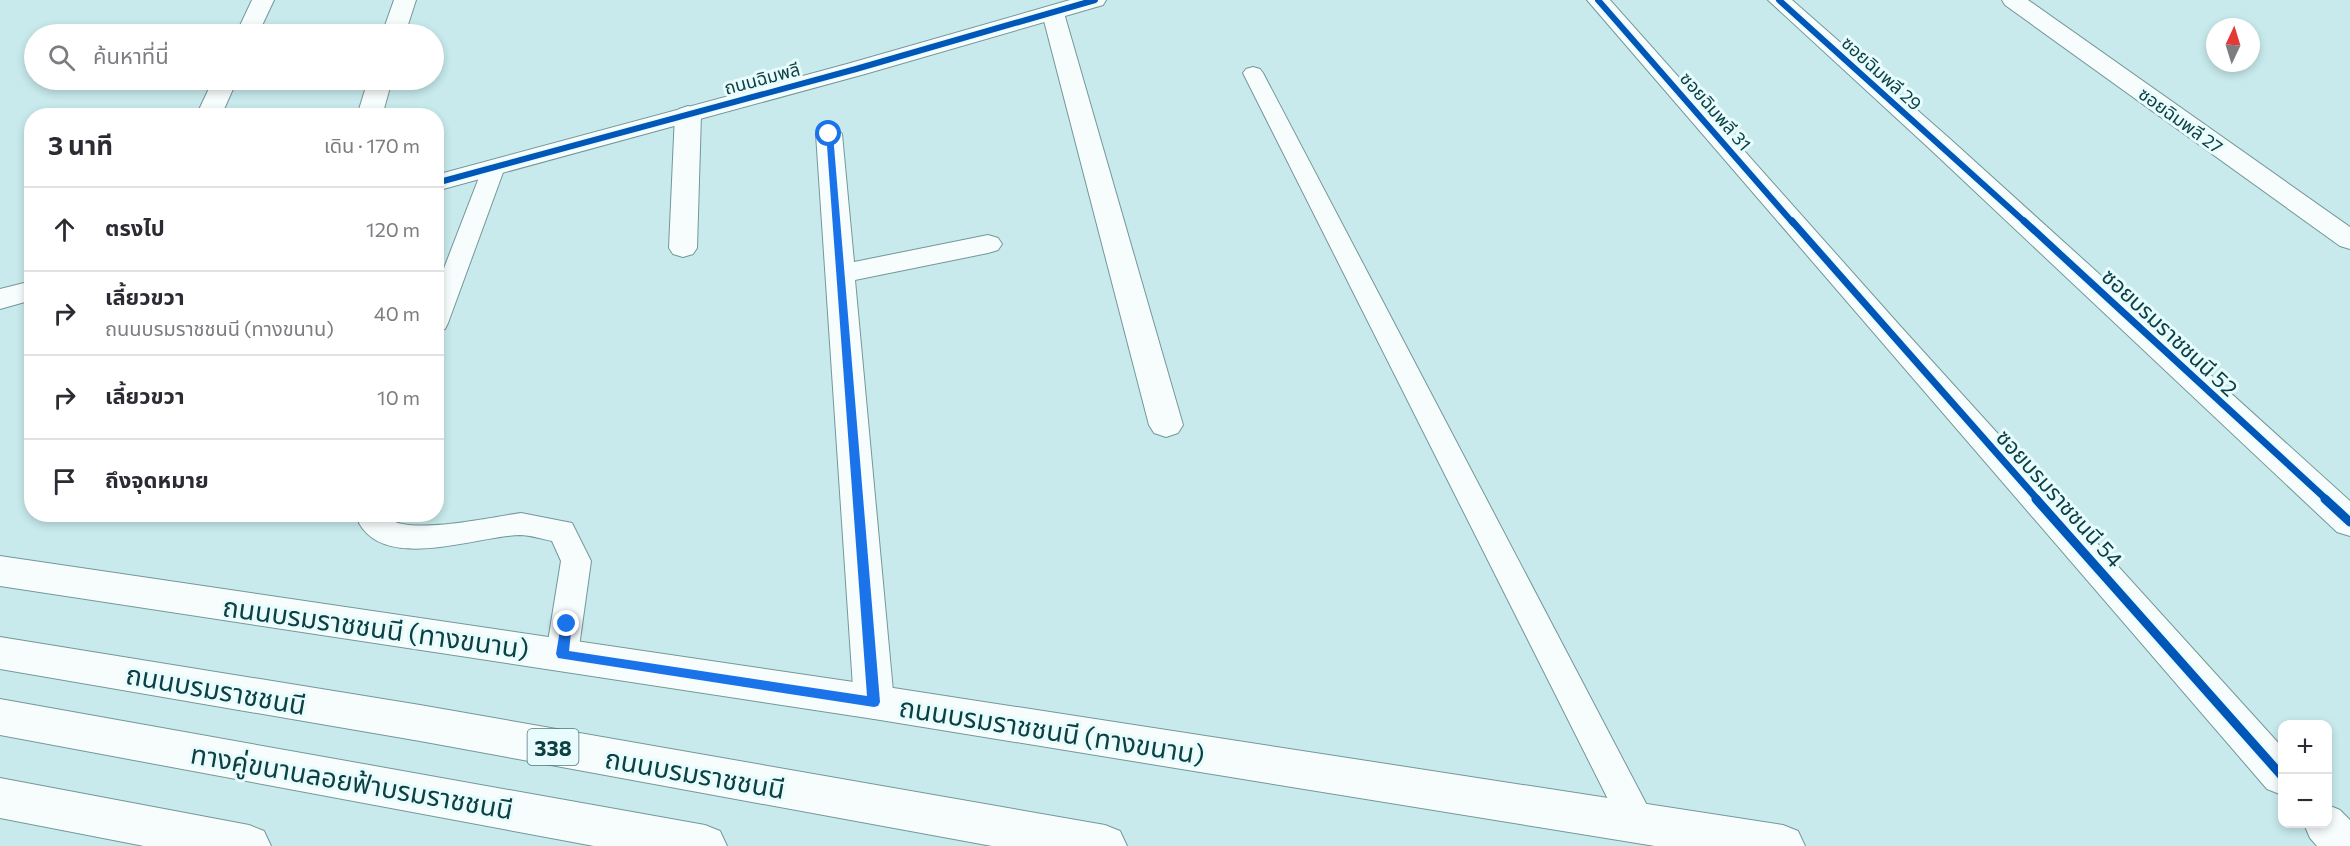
<!DOCTYPE html>
<html lang="th">
<meta charset="utf-8">
<style>
body{margin:0;font-family:Commissioner,"Noto Sans Thai",sans-serif;background:#f7f7f7;color:#2b2b33}
.controls{position:absolute;right:18px;bottom:18px;display:grid;overflow:hidden;border-radius:12px;box-shadow:0 3px 9px #0003}
.controls button{width:54px;height:54px;display:grid;place-items:center;padding:0;border:0;border-bottom:2px solid #e1e1e2;background:#fff;color:#2b2b33;font:30px sans-serif}
.compass{position:absolute;left:2206px;top:18px;width:54px;height:54px;border-radius:50%;background:#fff;box-shadow:0 3px 9px #0003;rotate:4deg}
.stop{position:absolute;width:18px;height:18px;margin:-14px;border:4px solid #1a73e8;border-radius:50%;background:#fff}
.stop.end{background:#1a73e8;border-color:#fff;box-shadow:0 2px 6px #0008}
.list{margin:0;padding:0;list-style:none}
h2{display:flex;justify-content:space-between;align-items:center;height:78px;margin:0;padding:0 24px;font-size:26px}
h2 small{font-size:20px;font-weight:400;color:#7c7c81}
.list li{display:grid;grid-template-columns:39px 1fr auto;gap:18px;align-items:center;box-sizing:border-box;height:84px;padding:0 24px;border-top:2px solid #e1e1e2}
.list b{display:block;font-size:22px;white-space:nowrap}
.list p{margin:0;font-size:20px;white-space:nowrap;color:#7c7c81}
.list em{font-size:20px;font-style:normal;color:#7c7c81}
.icon{flex:none;width:33px;height:33px;fill:none;stroke:currentColor;stroke-width:2;stroke-linecap:round;stroke-linejoin:round}
.map{position:relative;flex:none;width:2350px;height:846px;overflow:hidden}
.search{position:absolute;background:#fff;box-shadow:0 3px 9px #0003;left:24px;top:24px;width:420px;height:66px;display:flex;align-items:center;gap:15px;box-sizing:border-box;padding:0 21px;border-radius:33px;color:#7c7c81;font-size:22px}
.panel{position:absolute;background:#fff;box-shadow:0 3px 9px #0003;left:24px;top:108px;width:420px;height:414px;border-radius:24px}
.map>svg:first-child{display:block}
.lines{fill:none;stroke-linecap:round;stroke-linejoin:round}
.lane-casing{stroke:#749799;stroke-width:2}
.street-casing{stroke:#749799;stroke-width:2}
.secondary-casing{stroke:#749799;stroke-width:2}
.primary-casing{stroke:#749799;stroke-width:2}
.lane{fill:#f7fcfc;fill-rule:evenodd}
.street{fill:#f7fcfc;fill-rule:evenodd}
.secondary{fill:#f7fcfc;fill-rule:evenodd}
.primary{fill:#f7fcfc;fill-rule:evenodd}
.cycleway-far2-casing{stroke:#e8fcfd;stroke-width:9}
.cycleway-far1-casing{stroke:#e8fcfd;stroke-width:10}
.cycleway-casing{stroke:#e8fcfd;stroke-width:13}
.cycleway-far2{stroke:#0057b8;stroke-width:6}
.cycleway-far1{stroke:#0057b8;stroke-width:7}
.cycleway{stroke:#0057b8;stroke-width:9}
.route{fill:#1a73e8}
.labels{text-anchor:middle;dominant-baseline:central;stroke-width:6;stroke-linejoin:round;paint-order:stroke}
.far-street-label{font-size:18px;fill:#0d4043;stroke:#e8fcfd}
.shield{fill:#e8fcfd;stroke:#4f787b;stroke-width:1.5}
.shield-label{font-size:21px;font-weight:bold;fill:#0d4043}
.street-label{font-size:22px;fill:#0d4043;stroke:#e8fcfd}
.near-street-label{font-size:27px;fill:#0d4043;stroke:#e8fcfd}
</style>
<div class="map">
<svg width="2350" height="846" viewBox="0 0 2350 846">
<rect width="100%" height="100%" fill="#c8eaec"/>
<g class="lines">
<!-- lane casing -->
<g class="lane-casing">
<path id="lane" d="M 1253,67 L 1260,69 L 1263,73 L 1650,811 L 1656,823 L 1650,835 L 1638,840 L 1626,835 L 1243,73 L 1246,69 Z
M 494,160 L 502,162 L 505,167 L 448,323 L 445,329 L 436,331 L 436,289 L 483,167 L 486,162 Z
M 521,513 L 572,523 L 591,561 L 578,654 L 573,663 L 562,667 L 551,663 L 546,654 L 561,561 L 552,541 C 542,539 530,535 520,535 C 477,536 386,572 359,523 L 361,514 L 390,514 L 389,519 C 412,535 492,517 521,513 Z"/>
</g>
<!-- street casing -->
<g class="street-casing">
<path id="street" d="M 252,0 L 274,0 L 258,34 L 236,34 Z
M 394,0 L 416,0 L 405,34 L 382,34 Z
M 1587,0 L 1610,0 L 1902,328 L 2282,747 L 2282,795 L 2267,789 Z
M 1768,0 L 1792,0 L 1949,138 L 2350,501 L 2350,536 L 2337,532 L 1931,150 Z
M 2002,0 L 2028,0 L 2350,227 L 2350,249 L 2340,246 L 2005,5 Z
M 1053,6 L 1061,8 L 1064,13 L 1183,425 L 1178,433 L 1166,437 L 1154,433 L 1149,425 L 1042,13 L 1045,8 Z
M 213,80 L 237,80 L 221,116 L 196,116 Z
M 368,80 L 392,80 L 382,116 L 357,116 Z
M 688,106 L 697,109 L 701,114 L 697,248 L 693,254 L 683,257 L 673,254 L 669,248 L 675,114 L 679,109 Z
M 829,126 L 838,129 L 842,134 L 854,262 L 988,235 L 998,238 L 1002,244 L 998,250 L 988,253 L 855,280 L 894,702 L 888,714 L 874,719 L 860,714 L 854,702 L 816,134 L 820,129 Z
M 2328,805 L 2340,810 L 2350,820 L 2350,846 L 2317,846 L 2310,838 L 2304,824 L 2328,824 Z"/>
</g>
<!-- secondary casing -->
<g class="secondary-casing">
<path id="secondary" d="M 1070,0 L 1106,0 L 1103,5 L 865,74 L 436,191 L 436,175 L 847,64 Z
M 32,281 L 32,300 L 0,309 L 0,289 Z
M 0,556 L 874,685 L 1783,825 L 1798,831 L 1805,846 L 1655,846 L 874,719 L 0,586 Z"/>
</g>
<!-- primary casing -->
<g class="primary-casing">
<path id="primary" d="M 0,637 L 420,705 L 1105,825 L 1120,831 L 1127,846 L 992,846 L 420,741 L 0,669 Z
M 0,699 L 705,825 L 720,831 L 727,846 L 594,846 L 0,735 Z
M 0,778 L 249,825 L 264,831 L 271,846 L 144,846 L 0,818 Z"/>
</g>
<!-- lane -->
<use href="#lane" class="lane"/>
<!-- street -->
<use href="#street" class="street"/>
<!-- secondary -->
<use href="#secondary" class="secondary"/>
<!-- primary -->
<use href="#primary" class="primary"/>
<!-- cycleway-far2 casing -->
<g class="cycleway-far2-casing">
<path id="cycleway-far2" d="M 1598,0 L 1793,223
M 1779,0 L 2026,223
M 436,183 L 856,69 L 1095,0"/>
</g>
<!-- cycleway-far1 casing -->
<g class="cycleway-far1-casing">
<path id="cycleway-far1" d="M 1792,221 L 2038,500
M 2024,221 L 2327,500"/>
</g>
<!-- cycleway casing -->
<g class="cycleway-casing">
<path id="cycleway" d="M 2036,499 L 2282,776
M 2325,499 L 2350,522"/>
</g>
<!-- cycleway-far2 -->
<use href="#cycleway-far2" class="cycleway-far2"/>
<!-- cycleway-far1 -->
<use href="#cycleway-far1" class="cycleway-far1"/>
<!-- cycleway -->
<use href="#cycleway" class="cycleway"/>
</g>
<!-- route -->
<path class="route" d="M 826,132 L 833,134 L 880,702 L 878,706 L 874,707 L 558,658 L 556,654 L 561,624 L 567,620 L 572,624 L 569,651 L 867,696 Z"/>
<g class="labels">
<!-- far-street labels -->
<g class="far-street-label">
<text transform="translate(1882 73) rotate(42)">ซอยฉิมพลี 29</text>
<text transform="translate(762 78) rotate(-15)">ถนนฉิมพลี</text>
<text transform="translate(1716 111) rotate(49)">ซอยฉิมพลี 31</text>
<text transform="translate(2181 120) rotate(36)">ซอยฉิมพลี 27</text>
</g>
<!-- shield labels -->
<rect class="shield" x="527.5" y="729" width="51" height="36" rx="4.5"/>
<g class="shield-label">
<text x="553" y="747">338</text>
</g>
<!-- street labels -->
<g class="street-label">
<text transform="translate(2170 332) rotate(43)">ซอยบรมราชชนนี 52</text>
<text transform="translate(2060 498) rotate(48)">ซอยบรมราชชนนี 54</text>
</g>
<!-- near-street labels -->
<g class="near-street-label">
<text transform="translate(376 627) rotate(8)">ถนนบรมราชชนนี (ทางขนาน)</text>
<text transform="translate(216 689) rotate(10)">ถนนบรมราชชนนี</text>
<text transform="translate(1052 730) rotate(9)">ถนนบรมราชชนนี (ทางขนาน)</text>
<text transform="translate(695 773) rotate(10)">ถนนบรมราชชนนี</text>
<text transform="translate(352 781) rotate(10)">ทางคู่ขนานลอยฟ้าบรมราชชนนี</text>
</g>
</g>
</svg>
<div class="controls">
<button>+</button>
<button>−</button>
</div>
<svg class="compass" viewBox="-18 -18 36 36"><path d="M0-13l5 13h-10z" fill="#e53935"/><path d="M0 13l5-13h-10z" fill="#7c7c81"/></svg>
<div class="stop" style="left:829px;top:134px"></div>
<div class="stop end" style="left:567px;top:624px"></div>
<div class="search"><svg class="icon" aria-label="search" viewBox="0 0 24 24"><circle cx="10" cy="10" r="6"/><path d="M15 15l6 6"/></svg>ค้นหาที่นี่</div>
<section class="panel">
<h2>3 นาที<small>เดิน · 170 m</small></h2>
<ul class="list">
<li><svg class="icon" aria-label="ahead" viewBox="0 0 24 24"><path d="M12 20V5M6 11l6-6 6 6"/></svg><div><b>ตรงไป</b></div><em>120 m</em></li>
<li><svg class="icon" aria-label="right" viewBox="0 0 24 24"><path d="M7 20v-9h11M14 6l5 5-5 5"/></svg><div><b>เลี้ยวขวา</b><p>ถนนบรมราชชนนี (ทางขนาน)</p></div><em>40 m</em></li>
<li><svg class="icon" aria-label="right" viewBox="0 0 24 24"><path d="M7 20v-9h11M14 6l5 5-5 5"/></svg><div><b>เลี้ยวขวา</b></div><em>10 m</em></li>
<li><svg class="icon" aria-label="arrive" viewBox="0 0 24 24"><path d="M6 21V4h12l-3 4 3 4H6"/></svg><div><b>ถึงจุดหมาย</b></div></li>
</ul>
</section>
</div>
